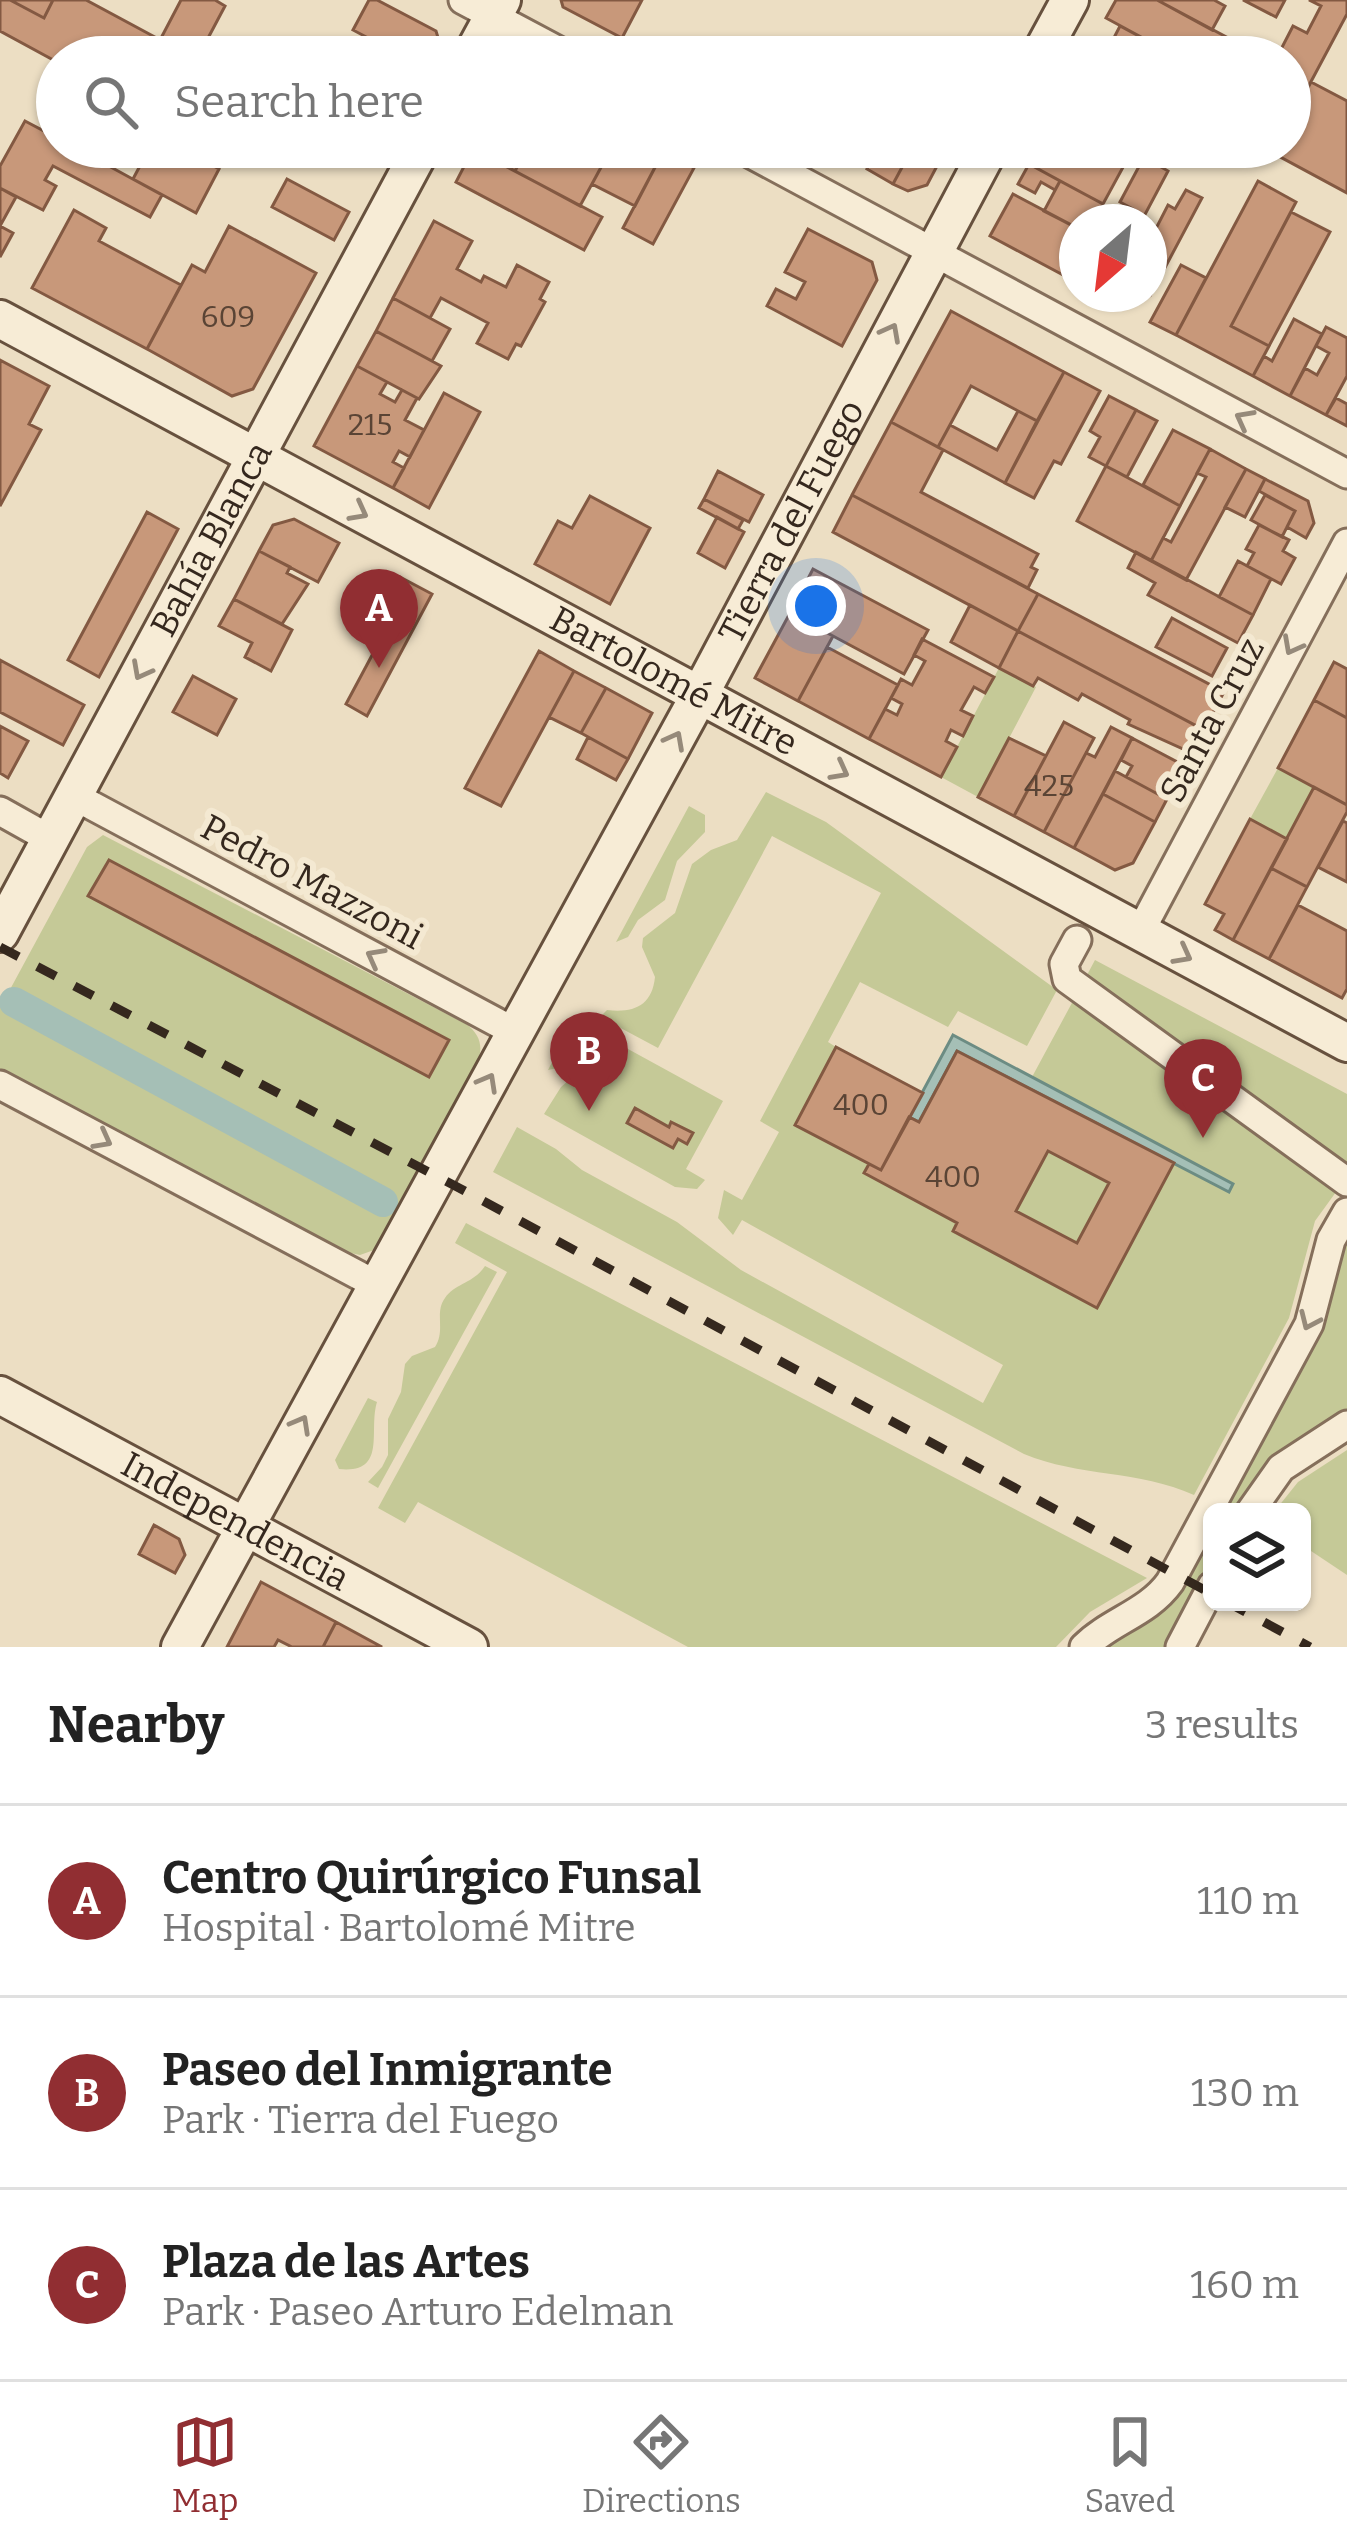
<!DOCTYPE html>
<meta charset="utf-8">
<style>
body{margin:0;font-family:Bitter,serif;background:#f2f2f2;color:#222}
.controls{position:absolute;right:36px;bottom:36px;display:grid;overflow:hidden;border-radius:18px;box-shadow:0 3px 9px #0004}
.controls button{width:108px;height:108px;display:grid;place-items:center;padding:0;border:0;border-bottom:3px solid #e0e0e0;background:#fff;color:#222;font:60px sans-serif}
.compass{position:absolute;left:1059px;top:204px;width:108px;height:108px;border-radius:50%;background:#fff;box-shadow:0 3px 9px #0004;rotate:208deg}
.you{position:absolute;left:816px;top:606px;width:42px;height:42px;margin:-30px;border:9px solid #fff;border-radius:50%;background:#1a73e8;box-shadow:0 0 0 18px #1a73e833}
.badge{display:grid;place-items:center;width:78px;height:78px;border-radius:50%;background:#912e32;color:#fff;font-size:39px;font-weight:700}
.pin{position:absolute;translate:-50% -99px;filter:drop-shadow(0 3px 6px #0008)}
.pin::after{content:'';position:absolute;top:63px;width:42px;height:36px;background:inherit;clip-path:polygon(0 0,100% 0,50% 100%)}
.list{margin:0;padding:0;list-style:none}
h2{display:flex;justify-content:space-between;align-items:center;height:156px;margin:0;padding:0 48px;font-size:51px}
h2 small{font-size:39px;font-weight:400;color:#767676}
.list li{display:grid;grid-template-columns:78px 1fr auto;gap:36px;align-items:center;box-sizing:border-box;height:192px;padding:0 48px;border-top:3px solid #e0e0e0}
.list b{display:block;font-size:45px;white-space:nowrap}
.list p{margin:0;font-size:39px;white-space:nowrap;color:#767676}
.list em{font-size:39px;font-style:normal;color:#767676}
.icon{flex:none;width:66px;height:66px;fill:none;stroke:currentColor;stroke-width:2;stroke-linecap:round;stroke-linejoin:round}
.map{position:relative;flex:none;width:1347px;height:1647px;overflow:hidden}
.search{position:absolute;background:#fff;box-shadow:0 3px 9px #0004;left:36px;right:36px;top:36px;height:132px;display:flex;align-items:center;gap:30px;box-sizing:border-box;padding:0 42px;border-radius:66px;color:#767676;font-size:45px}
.sheet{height:732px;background:#fff}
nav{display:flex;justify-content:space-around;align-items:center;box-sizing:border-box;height:168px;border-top:3px solid #e0e0e0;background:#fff;font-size:33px;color:#767676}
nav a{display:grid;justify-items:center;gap:6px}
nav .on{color:#912e32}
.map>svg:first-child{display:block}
.green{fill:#c5c997}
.water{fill:#a5bfb6;stroke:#6c8c83;stroke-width:3}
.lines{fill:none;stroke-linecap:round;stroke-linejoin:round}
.canal{stroke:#a5bfb6;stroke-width:30}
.building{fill:#c8987a;stroke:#835942;stroke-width:3;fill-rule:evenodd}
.street-casing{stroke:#856f5b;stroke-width:33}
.secondary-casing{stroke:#67513e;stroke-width:42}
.street{stroke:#f7ecd6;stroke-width:27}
.secondary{stroke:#f7ecd6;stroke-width:36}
.rail{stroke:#35281e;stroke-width:9;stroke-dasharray:21 21;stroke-linecap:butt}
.oneway{stroke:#968a7a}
.labels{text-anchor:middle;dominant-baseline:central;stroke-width:12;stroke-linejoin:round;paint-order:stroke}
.number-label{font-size:30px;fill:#5a4435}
.street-label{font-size:36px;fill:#35281e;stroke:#f4e9d2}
</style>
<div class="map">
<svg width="1347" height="1647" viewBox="0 0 1347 1647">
<rect width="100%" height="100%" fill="#ecdec3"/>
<!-- green -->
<path class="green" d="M 999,668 L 1036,687 L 978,797 L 941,777 Z
M 1278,768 L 1314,787 L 1287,839 L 1250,819 Z
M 766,792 L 826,822 L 1057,990 L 1027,1046 L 958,1011 L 948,1027 L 860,982 L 828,1042 L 836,1047 L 795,1125 L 869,1164 L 864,1172 L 957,1223 L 954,1231 L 1097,1307 L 1174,1163 L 1228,1192 L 1233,1184 L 1032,1077 L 1073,1001 L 1336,1192 L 1315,1221 L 1289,1318 L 1194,1495 C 1139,1470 1079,1477 1024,1454 L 493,1172 L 517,1127 L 556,1149 L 582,1170 L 677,1222 L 741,1270 L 983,1403 L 1003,1365 L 742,1220 L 733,1235 L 718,1218 L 724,1190 L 742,1200 L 779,1132 L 760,1121 L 881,893 L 772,836 L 658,1048 L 600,1017 L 607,1010 C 634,1013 652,1006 655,977 L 642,947 L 643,938 L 675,913 L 692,864 L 711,850 L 737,840 Z
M 689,806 L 705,815 L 705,832 L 677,861 L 665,900 L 638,920 L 628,937 L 616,942 Z
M 103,835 L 466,1024 C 480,1034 484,1047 477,1063 L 374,1250 L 360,1255 L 346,1252 L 0,1069 L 0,1008 L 87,847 Z
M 1095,960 L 1347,1094 L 1347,1164 L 1087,975 Z
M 577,1024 L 586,1031 L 583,1053 L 568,1066 L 548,1070 L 568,1031 Z
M 597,1032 L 723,1101 L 686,1169 L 705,1180 L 697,1189 L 675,1187 L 544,1114 L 561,1087 L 594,1058 Z
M 1048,1151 L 1109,1183 L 1077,1243 L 1017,1211 Z
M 466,1223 L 1147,1578 L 1090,1612 L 1056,1647 L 688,1647 L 418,1502 L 405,1523 L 378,1508 L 507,1272 L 455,1243 Z
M 1347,1225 L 1347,1412 L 1240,1512 L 1217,1512 Z
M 485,1266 L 497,1272 L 378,1488 L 368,1482 L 382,1467 L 388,1455 L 388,1419 L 401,1392 L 405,1364 L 412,1356 L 435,1347 C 446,1330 434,1313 445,1298 C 455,1283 473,1284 485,1266 Z
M 368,1398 L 377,1402 C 368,1431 388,1474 339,1469 L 335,1460 Z
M 1347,1450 L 1347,1575 L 1302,1545 L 1302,1512 L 1274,1512 L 1298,1482 Z
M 1212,1520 L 1212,1565 L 1169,1647 L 1098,1647 Z"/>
<!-- water -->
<path class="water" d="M 953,1035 L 1233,1184 L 1229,1192 L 957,1051 L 919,1122 L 909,1117 Z"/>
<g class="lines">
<!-- canal -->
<path class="canal" d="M 14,1002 L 383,1202"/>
</g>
<!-- building -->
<path class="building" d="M 0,0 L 10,0 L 44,18 L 53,0 L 86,0 L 192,57 L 57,57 L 57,62 L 0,31 Z
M 10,0 L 53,0 L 44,18 Z
M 181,0 L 215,0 L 225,6 L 198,57 L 160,40 Z
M 369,0 L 377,0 L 436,31 L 440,44 L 433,57 L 404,57 L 353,30 Z
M 561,0 L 642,0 L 622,38 L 563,7 Z
M 1116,0 L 1157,0 L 1264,57 L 1178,57 L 1106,18 Z
M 1157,0 L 1214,0 L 1225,6 L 1212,30 Z
M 1243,0 L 1285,0 L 1276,17 Z
M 1309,0 L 1347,0 L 1347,14 L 1290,121 L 1290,57 L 1277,57 L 1293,26 L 1307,33 L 1321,6 Z
M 1120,26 L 1178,57 L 1104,57 Z
M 1311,82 L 1347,101 L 1347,193 L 1273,153 L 1276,147 L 1290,147 L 1290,121 Z
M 25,121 L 57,138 L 57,147 L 74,147 L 162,195 L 150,217 L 53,166 L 45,180 L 56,186 L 43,210 L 0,188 L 0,166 Z
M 150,147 L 193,147 L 190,153 L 219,169 L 196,213 L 133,179 Z
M 303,147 L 342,147 L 333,163 Z
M 474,147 L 528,147 L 515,171 Z
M 528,147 L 612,147 L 580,206 L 515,171 Z
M 612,147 L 654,147 L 663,152 L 635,206 L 592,184 Z
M 879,147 L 905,147 L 901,155 L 907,158 L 893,184 L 867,169 Z
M 913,147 L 947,147 L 927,185 L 908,191 L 893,184 Z
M 1038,147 L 1134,147 L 1103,204 L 1029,164 Z
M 473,149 L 602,217 L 584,250 L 456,182 Z
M 663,152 L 694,168 L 653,244 L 623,228 Z
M 1144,157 L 1168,171 L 1141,222 L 1126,222 L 1133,209 L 1120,202 Z
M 1029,164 L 1060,181 L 1055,190 L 1041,182 L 1035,193 L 1018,184 Z
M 287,179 L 349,212 L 334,240 L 272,207 Z
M 1060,181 L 1103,204 L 1094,222 L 1077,222 L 1077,228 L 1044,211 Z
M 1258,181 L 1296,202 L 1231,326 L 1269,346 L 1253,376 L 1176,335 Z
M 0,188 L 16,197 L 0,226 L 13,233 L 0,257 Z
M 1186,190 L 1202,198 L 1152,292 L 1149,242 L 1168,205 L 1175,209 Z
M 1013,194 L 1077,228 L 1077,253 L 1065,276 L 990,236 Z
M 74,210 L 106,228 L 99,241 L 181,285 L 147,349 L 32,288 Z
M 1291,212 L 1330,232 L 1269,346 L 1231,326 Z
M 434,221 L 472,241 L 457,269 L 481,282 L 484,276 L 506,287 L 517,265 L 549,282 L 540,299 L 545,302 L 521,346 L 516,344 L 508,359 L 477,343 L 488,323 L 441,298 L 430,318 L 393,298 Z
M 229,226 L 316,273 L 253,389 L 232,396 L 147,349 L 192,265 L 205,272 Z
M 808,229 L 872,262 L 877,280 L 842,346 L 767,306 L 776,289 L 796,299 L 805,282 L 785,272 Z
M 1181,265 L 1206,278 L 1176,335 L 1150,322 Z
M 393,298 L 450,329 L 432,361 L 376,331 Z
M 951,311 L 1064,372 L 1037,421 L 971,386 L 938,447 L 891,422 Z
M 1294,319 L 1322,334 L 1290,396 L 1253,376 L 1264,356 L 1272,361 Z
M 1326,327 L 1347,338 L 1347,376 L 1326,415 L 1290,396 L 1305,368 L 1317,375 L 1329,353 L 1316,346 Z
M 376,331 L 441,366 L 419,399 L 357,366 Z
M 0,360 L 49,386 L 29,424 L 41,430 L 0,506 Z
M 357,366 L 387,382 L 380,394 L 395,402 L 402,390 L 417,398 L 405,420 L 424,430 L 410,457 L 399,451 L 393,462 L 404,468 L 393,488 L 314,446 Z
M 1064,372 L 1100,391 L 1061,464 L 1054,461 L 1034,498 L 1005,483 Z
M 444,393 L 480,412 L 429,508 L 393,488 Z
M 1109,396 L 1136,410 L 1106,466 L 1089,457 L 1100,437 L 1090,431 Z
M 1336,398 L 1347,404 L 1347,426 L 1326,415 Z
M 1136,410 L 1157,421 L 1127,477 L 1106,466 Z
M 1018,411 L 1037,421 L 1005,483 L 938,447 L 950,425 L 997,450 Z
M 891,422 L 943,450 L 921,492 L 1038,554 L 1031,567 L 1037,570 L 1028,588 L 852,495 Z
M 1173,430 L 1210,449 L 1180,506 L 1143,485 Z
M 1210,449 L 1246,469 L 1186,580 L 1151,561 L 1163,538 L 1171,542 L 1206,477 L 1197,473 Z
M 1106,466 L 1180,506 L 1151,561 L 1077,521 Z
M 1246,469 L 1265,479 L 1245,517 L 1225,507 Z
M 718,471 L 763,495 L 749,522 L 704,499 Z
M 1265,479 L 1308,501 L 1314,523 L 1306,538 L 1287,527 L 1295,511 L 1259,491 Z
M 852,495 L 1038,594 L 1018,631 L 833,532 Z
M 1265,495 L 1295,511 L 1282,537 L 1251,520 Z
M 590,496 L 650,528 L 610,604 L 535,564 L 558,521 L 572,528 Z
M 704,499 L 743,520 L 738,529 L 699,508 Z
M 147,512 L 178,529 L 99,677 L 68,660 Z
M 717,517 L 744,532 L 725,568 L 698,553 Z
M 294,519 L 339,543 L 318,582 L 259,551 L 273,525 Z
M 1259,525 L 1289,540 L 1283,551 L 1295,558 L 1281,584 L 1247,566 L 1254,553 L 1246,549 Z
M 259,551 L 290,567 L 287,573 L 308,584 L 282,624 L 234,599 Z
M 1136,552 L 1253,615 L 1238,643 L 1148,595 L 1155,583 L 1128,568 Z
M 1238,561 L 1271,579 L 1253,615 L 1219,597 Z
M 813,569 L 928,630 L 904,674 L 790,613 Z
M 400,577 L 432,594 L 367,716 L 346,704 L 385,631 L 374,625 Z
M 1038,594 L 1224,692 L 1204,730 L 1018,631 Z
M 234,599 L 292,630 L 271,671 L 245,657 L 252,643 L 219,626 Z
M 970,605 L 1018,631 L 999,668 L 951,642 Z
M 790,613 L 833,636 L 798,701 L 755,678 Z
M 1172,618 L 1227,648 L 1212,676 L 1156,647 Z
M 1018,631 L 1204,730 L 1192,753 L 1128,724 L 1130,720 L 1082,694 L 1078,700 L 1038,678 L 1033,686 L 999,668 Z
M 922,639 L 994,677 L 985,693 L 974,687 L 961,710 L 973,716 L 963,736 L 951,730 L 946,741 L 957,747 L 941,777 L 869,739 L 885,709 L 897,715 L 902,704 L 891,698 L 901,679 L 912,685 L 925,661 L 914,655 Z
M 827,647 L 898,685 L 869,739 L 798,701 Z
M 539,651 L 574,671 L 501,806 L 465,788 Z
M 0,660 L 84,705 L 63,745 L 0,712 Z
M 1334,662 L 1347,669 L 1347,718 L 1314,700 Z
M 574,671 L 606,688 L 581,733 L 549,717 Z
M 193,676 L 236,699 L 217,735 L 173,712 Z
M 606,688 L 652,713 L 628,759 L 581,733 Z
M 1314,700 L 1347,718 L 1347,805 L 1278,768 Z
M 1064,722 L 1094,738 L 1044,832 L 1014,816 Z
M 0,726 L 28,741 L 8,778 L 0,773 Z
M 1111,727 L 1132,738 L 1074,848 L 1044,832 L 1086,753 L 1095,757 Z
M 588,737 L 628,759 L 616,780 L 577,759 Z
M 1009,738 L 1046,756 L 1014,816 L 978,797 Z
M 1132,738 L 1185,766 L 1167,799 L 1126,777 L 1132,766 L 1121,760 Z
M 1115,771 L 1167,799 L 1155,822 L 1103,794 Z
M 1314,787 L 1347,805 L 1347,812 L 1307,887 L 1271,868 Z
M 1103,794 L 1155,822 L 1133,863 L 1115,870 L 1074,848 Z
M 1250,819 L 1287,839 L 1233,940 L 1215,930 L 1224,914 L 1205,904 Z
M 1343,821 L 1347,823 L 1347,882 L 1318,867 Z
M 109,860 L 449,1040 L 429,1077 L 88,896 Z
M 1271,868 L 1307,887 L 1269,959 L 1233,940 Z
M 1298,905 L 1347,931 L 1347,989 L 1342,998 L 1269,959 Z
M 836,1047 L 923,1093 L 881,1170 L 795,1125 Z
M 957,1051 L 1174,1163 L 1097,1308 L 953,1231 L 957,1223 L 864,1173 L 869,1164 L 881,1170 L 909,1117 L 919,1122 ZM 1048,1151 L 1109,1183 L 1077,1243 L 1016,1211 Z
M 635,1108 L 669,1127 L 671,1122 L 693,1133 L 687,1144 L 678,1139 L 673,1148 L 627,1123 Z
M 154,1525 L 179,1539 L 185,1555 L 175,1573 L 139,1554 Z
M 261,1582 L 336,1622 L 323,1647 L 292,1647 L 278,1640 L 274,1647 L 227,1647 Z
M 336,1622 L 382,1647 L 323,1647 Z"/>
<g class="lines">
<!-- street casing -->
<g class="street-casing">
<path id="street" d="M 463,0 L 570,57
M 738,147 L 1347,474
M 74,796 L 515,1032
M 0,811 L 50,839
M 1140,932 L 1347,543
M 1077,940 L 1064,964 L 1067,979 L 1347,1182
M 0,1085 L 377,1285
M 1250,1512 L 1281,1468 L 1347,1425
M 1084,1647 C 1110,1621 1148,1613 1170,1582 L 1309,1324 L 1331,1240 L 1347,1212
M 1180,1647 L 1212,1586"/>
</g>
<!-- secondary casing -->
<g class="secondary-casing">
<g id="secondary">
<path d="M 471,57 L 502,0"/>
<path d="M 1039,57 L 1070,0"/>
<path id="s1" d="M 0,319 L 1347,1043"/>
<path id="s2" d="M 0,933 L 422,147"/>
<path id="s3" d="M 0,1395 L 469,1647"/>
<path id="s4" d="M 180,1647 L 699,696 L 990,147"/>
</g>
</g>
<!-- street -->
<use href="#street" class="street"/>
<!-- secondary -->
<use href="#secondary" class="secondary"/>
<!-- rail -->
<path class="rail" d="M 0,947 L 461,1189 L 1212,1594
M 1227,1602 L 1310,1647"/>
</g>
<!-- one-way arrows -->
<defs><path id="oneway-chevron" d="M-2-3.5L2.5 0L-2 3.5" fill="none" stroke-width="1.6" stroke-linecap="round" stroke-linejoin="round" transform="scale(3)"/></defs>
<g class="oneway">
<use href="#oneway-chevron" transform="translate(891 332) rotate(-62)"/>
<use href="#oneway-chevron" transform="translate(1244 419) rotate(-152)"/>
<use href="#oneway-chevron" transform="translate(359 512) rotate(28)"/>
<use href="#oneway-chevron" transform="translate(1292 646) rotate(118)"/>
<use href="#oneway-chevron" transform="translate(141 671) rotate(118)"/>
<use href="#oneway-chevron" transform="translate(675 740) rotate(-62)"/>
<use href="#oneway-chevron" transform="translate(840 771) rotate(28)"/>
<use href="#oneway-chevron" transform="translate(1183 955) rotate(28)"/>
<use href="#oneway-chevron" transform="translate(375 957) rotate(-152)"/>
<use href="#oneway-chevron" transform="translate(488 1082) rotate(-61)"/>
<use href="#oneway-chevron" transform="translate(103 1140) rotate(28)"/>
<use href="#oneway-chevron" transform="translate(1309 1321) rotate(114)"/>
<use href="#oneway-chevron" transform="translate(301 1424) rotate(-61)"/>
</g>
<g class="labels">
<!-- number labels -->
<g class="number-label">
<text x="228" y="317">609</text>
<text x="370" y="425">215</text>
<text x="1049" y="786">425</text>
<text x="861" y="1105">400</text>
<text x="953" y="1177">400</text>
</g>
<!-- street labels -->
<g class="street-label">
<text stroke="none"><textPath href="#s4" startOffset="1281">Tierra del Fuego</textPath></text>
<text stroke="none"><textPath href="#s2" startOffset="447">Bahía Blanca</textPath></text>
<text stroke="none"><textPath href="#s1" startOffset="765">Bartolomé Mitre</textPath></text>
<text transform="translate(1212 720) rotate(-62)">Santa Cruz</text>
<text transform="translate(312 882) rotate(28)">Pedro Mazzoni</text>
<text stroke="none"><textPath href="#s3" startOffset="267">Independencia</textPath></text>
</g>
</g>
</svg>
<div class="controls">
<button><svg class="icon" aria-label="layers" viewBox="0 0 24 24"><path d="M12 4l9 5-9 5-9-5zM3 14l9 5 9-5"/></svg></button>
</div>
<svg class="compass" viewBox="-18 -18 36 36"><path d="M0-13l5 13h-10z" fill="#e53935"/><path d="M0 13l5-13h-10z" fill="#767676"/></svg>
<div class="you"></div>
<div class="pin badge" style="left:379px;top:668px">A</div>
<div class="pin badge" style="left:589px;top:1111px">B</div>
<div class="pin badge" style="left:1203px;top:1138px">C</div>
<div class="search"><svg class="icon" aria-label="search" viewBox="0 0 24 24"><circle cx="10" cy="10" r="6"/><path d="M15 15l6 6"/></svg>Search here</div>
</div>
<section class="sheet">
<h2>Nearby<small>3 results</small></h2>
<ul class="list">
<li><span class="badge">A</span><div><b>Centro Quirúrgico Funsal</b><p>Hospital · Bartolomé Mitre</p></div><em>110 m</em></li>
<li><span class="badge">B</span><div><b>Paseo del Inmigrante</b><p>Park · Tierra del Fuego</p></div><em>130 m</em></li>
<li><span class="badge">C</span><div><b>Plaza de las Artes</b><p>Park · Paseo Arturo Edelman</p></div><em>160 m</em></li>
</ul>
</section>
<nav>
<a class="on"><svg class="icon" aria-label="map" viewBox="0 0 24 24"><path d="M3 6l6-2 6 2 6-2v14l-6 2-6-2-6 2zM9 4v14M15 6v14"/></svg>Map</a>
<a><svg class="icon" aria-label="directions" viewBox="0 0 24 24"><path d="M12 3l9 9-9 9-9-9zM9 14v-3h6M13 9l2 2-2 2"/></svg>Directions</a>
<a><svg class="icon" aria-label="saved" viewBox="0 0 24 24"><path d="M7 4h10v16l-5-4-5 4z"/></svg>Saved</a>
</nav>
